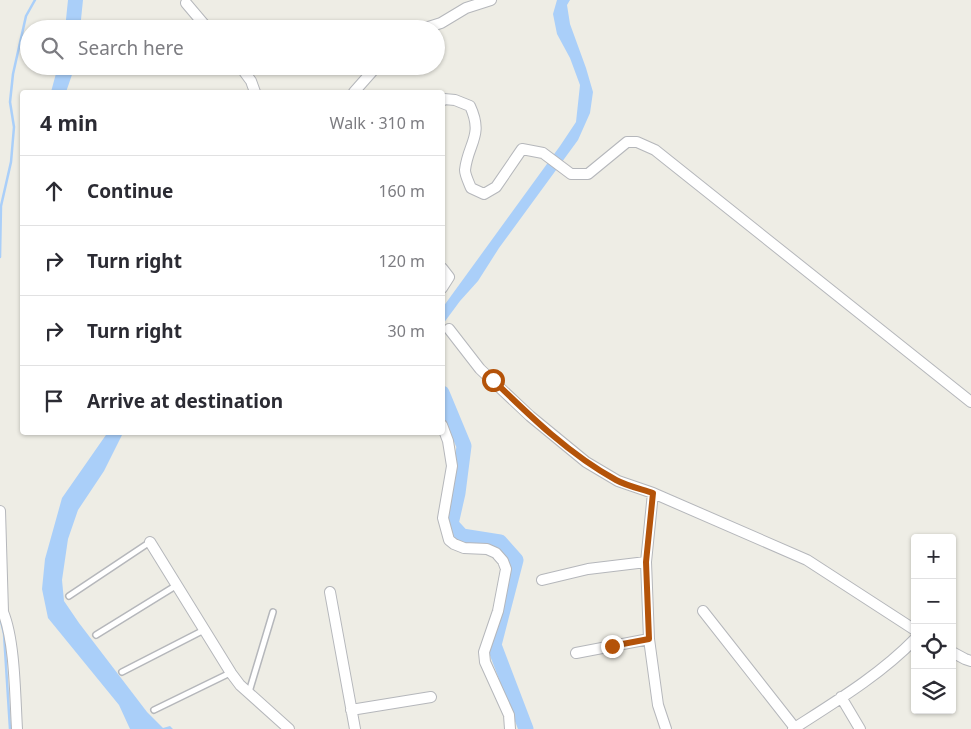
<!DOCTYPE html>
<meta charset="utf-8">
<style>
body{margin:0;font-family:"Noto Sans",sans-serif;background:#f7f7f7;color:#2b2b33}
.controls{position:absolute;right:15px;bottom:15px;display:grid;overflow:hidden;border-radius:5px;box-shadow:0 1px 4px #0004}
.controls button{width:45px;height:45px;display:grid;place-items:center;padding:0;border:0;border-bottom:1px solid #e1e1e2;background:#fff;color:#2b2b33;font:25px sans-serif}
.stop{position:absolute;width:15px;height:15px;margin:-11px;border:4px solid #b45309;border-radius:50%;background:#fff}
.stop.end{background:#b45309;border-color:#fff;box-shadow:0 1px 5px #0008}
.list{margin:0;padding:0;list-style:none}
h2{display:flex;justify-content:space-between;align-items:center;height:65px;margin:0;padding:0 20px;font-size:21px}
h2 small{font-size:16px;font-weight:400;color:#7c7c81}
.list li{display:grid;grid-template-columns:32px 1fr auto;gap:15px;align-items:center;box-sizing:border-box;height:70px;padding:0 20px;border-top:1px solid #e1e1e2}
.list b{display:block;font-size:19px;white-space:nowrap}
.list em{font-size:16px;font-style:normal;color:#7c7c81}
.icon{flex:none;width:28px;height:28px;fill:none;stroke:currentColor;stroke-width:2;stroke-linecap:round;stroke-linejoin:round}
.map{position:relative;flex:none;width:971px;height:729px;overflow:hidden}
.search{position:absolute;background:#fff;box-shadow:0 1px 4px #0004;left:20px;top:20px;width:425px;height:55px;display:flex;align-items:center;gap:12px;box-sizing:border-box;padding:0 18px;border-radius:28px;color:#7c7c81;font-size:19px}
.panel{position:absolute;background:#fff;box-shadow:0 1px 4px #0004;left:20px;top:90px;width:425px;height:345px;border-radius:5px}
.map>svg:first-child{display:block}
.water{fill:#aacff9}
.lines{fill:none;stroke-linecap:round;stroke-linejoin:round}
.stream{stroke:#aacff9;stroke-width:2.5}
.river{stroke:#aacff9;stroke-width:15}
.service-casing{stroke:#b5b7bb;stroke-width:8}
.minor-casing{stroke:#b5b7bb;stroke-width:12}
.service{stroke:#fff;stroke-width:5}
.minor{stroke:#fff;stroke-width:10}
.route{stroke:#b45309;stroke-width:6}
</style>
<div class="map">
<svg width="971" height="729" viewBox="0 0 971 729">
<rect width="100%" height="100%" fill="#eeede5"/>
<!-- water -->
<path class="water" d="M 68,0 L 83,0 L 80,29 L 65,29 Z
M 557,0 L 570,0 L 567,5 L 570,24 L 586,68 L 593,92 L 590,113 L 578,140 L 499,248 L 478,281 L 460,301 L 443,324 L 443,307 L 560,146 L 576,122 L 580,85 L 570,58 L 557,34 L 553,14 Z
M 58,66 L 75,66 L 66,92 L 51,92 Z
M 108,432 L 123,433 L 104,471 L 78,510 L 68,539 L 62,580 L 64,601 L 79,623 L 147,712 L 163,728 L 170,726 L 173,729 L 130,729 L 119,705 L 48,618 L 42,589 L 45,559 L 62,498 Z"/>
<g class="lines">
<!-- stream -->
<path class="stream" d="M 0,257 L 1,206 L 11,162 L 14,127 L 10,102 L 13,74 L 26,16 L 35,0
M 1,621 L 4,634 L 10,729"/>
<!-- river -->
<path class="river" d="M 442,393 L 464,446 L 458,493 L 451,524 L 462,536 L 500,542 L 516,560 L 494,645 L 526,729"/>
<!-- service casing -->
<g class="service-casing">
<path id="service" d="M 69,596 L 150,542
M 96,635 L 177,585
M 122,672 L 204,630
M 249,692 L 273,612
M 154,710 L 230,673"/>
</g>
<!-- minor casing -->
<g class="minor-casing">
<path id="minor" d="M 186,3 L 208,29
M 422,29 L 441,23 L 466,8 L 491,0
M 240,66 L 251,81 L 255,92
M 354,92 L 377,66
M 442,101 L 444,99 L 455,100 L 470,106 C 484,136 468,143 465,170 C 465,175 469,183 471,188 L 484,194 L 496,187 L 522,149 L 543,153 L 571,174 L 588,174 L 627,142 L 637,142 L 655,150 L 971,402
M 442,268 L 449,277 L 442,288
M 449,329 L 480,369 L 530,416 L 586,462 L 618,481 L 653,493 L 807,560 L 915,630
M 442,425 L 448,441 L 452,466 L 443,518 L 449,540 L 454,544 L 464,548 L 487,549 L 496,553 L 503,561 L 506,569 L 498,611 L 484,652 L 485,662 L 509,715 L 510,729
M 653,493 L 646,562 L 649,639 L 658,705 L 666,729
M 0,511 L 3,612 C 15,641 15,696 17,729
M 150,542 L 231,673 L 240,685 L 289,729
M 542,580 L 588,569 L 646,562
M 330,592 L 355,729
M 703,611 L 795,728
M 952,652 L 965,659 L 971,661
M 576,653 L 649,639
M 841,697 L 860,729
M 351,710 L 431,697
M 793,729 C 835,702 880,675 915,639"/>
</g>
<!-- service -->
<use href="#service" class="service"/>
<!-- minor -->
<use href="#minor" class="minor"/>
</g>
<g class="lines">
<!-- route -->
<path class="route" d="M 493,380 C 531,417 570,455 616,480 C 627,486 641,489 653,493 L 646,562 L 649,639 L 612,646"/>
</g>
</svg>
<div class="controls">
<button>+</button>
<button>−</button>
<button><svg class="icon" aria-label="locate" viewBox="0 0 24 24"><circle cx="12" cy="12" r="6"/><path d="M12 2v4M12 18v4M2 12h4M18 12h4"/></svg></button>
<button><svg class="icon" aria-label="layers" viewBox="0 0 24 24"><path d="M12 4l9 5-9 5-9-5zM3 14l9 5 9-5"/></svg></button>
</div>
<div class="stop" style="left:493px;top:380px"></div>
<div class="stop end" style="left:612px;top:646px"></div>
<div class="search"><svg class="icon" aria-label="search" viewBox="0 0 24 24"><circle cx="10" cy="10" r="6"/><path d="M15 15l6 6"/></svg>Search here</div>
<section class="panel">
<h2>4 min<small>Walk · 310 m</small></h2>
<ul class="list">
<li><svg class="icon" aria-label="ahead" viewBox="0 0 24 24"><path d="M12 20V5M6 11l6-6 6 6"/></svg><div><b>Continue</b></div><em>160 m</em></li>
<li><svg class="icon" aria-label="right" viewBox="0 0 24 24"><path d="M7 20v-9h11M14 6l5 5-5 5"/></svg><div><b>Turn right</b></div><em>120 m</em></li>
<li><svg class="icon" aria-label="right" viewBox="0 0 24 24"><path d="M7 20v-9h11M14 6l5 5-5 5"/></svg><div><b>Turn right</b></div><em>30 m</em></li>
<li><svg class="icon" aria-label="arrive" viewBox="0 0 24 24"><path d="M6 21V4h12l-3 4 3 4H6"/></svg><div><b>Arrive at destination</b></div></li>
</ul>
</section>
</div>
